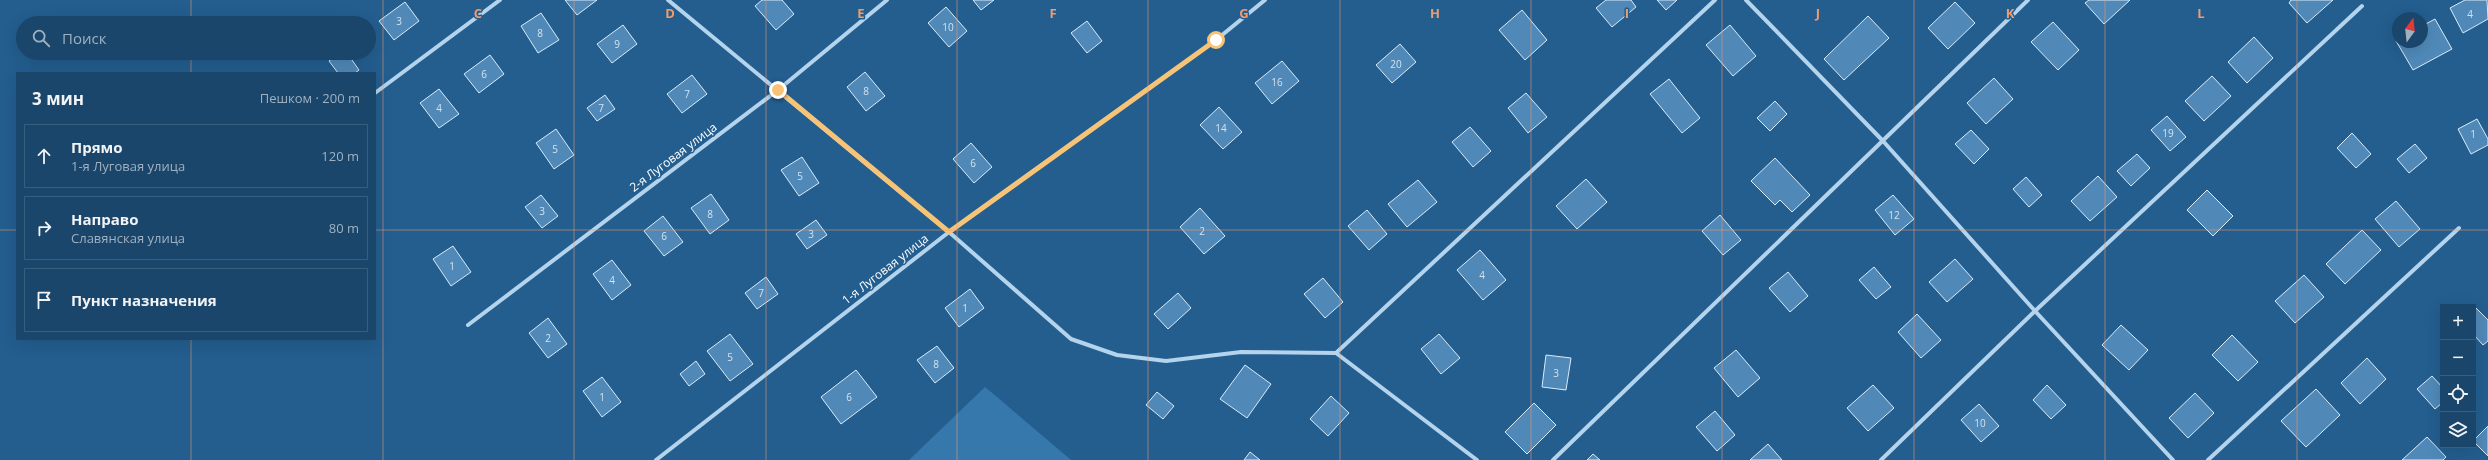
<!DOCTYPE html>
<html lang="ru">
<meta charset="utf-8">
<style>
body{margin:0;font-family:"Open Sans",sans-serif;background:#234d71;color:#f1f3f6}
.controls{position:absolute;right:12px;bottom:12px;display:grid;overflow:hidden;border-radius:0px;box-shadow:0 4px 16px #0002}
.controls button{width:36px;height:36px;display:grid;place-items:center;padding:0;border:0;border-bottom:1px solid #385e7e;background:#1a466b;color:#f1f3f6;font:20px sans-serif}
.compass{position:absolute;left:2392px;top:12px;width:36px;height:36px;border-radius:50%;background:#1a466b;box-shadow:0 4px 16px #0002;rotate:15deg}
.stop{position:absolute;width:12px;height:12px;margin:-9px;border:3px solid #f7c477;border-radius:50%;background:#fff}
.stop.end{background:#f7c477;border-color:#fff;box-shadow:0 1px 4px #0008}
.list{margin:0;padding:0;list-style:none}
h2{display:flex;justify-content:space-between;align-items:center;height:52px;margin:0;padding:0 16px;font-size:17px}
h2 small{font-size:13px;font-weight:400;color:#9fb1c1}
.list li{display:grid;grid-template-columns:26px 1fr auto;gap:12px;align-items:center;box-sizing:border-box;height:64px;margin:0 8px 8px;padding:0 8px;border:1px solid #385e7e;border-radius:0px}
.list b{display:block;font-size:15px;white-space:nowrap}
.list p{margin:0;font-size:13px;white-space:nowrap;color:#9fb1c1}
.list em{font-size:13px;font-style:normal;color:#9fb1c1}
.icon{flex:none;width:22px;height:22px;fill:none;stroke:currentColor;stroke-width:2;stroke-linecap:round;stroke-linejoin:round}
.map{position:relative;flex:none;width:2488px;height:460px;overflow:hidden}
.search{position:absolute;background:#1a466b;box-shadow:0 4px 16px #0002;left:16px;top:16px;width:360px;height:44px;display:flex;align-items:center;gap:10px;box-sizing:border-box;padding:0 14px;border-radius:22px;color:#9fb1c1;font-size:15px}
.panel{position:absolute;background:#1a466b;box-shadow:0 4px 16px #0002;left:16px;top:72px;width:360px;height:268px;border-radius:0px}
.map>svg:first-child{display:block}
.green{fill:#3778ac}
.building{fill:#5089b8;stroke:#d9ebf9}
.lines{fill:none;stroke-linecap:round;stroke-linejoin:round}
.street{stroke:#b4d3ec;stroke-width:4}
.route{stroke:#f7c477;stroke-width:5}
.grid{fill:none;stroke:#f19b6d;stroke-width:1;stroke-opacity:0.55}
.labels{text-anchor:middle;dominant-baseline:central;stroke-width:3;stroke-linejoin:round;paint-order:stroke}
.number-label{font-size:10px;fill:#d3e2ed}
.street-label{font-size:12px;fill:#fff;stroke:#235e8f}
.grid-label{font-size:13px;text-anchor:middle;font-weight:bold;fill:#f19b6d;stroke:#235e8f;stroke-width:3;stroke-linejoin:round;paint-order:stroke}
</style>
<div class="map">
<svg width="2488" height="460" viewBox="0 0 2488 460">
<rect width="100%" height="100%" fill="#235e8f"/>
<!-- green -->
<path class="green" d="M 985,387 L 997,397 L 1071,460 L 909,460 Z"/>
<!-- building -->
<path class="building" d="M 565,0 L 597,0 L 577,15 Z
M 762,0 L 782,0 L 794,14 L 776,30 L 755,6 Z
M 973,0 L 994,0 L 981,10 Z
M 1606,0 L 1631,0 L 1636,7 L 1612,27 L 1596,8 Z
M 1657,0 L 1677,0 L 1666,10 Z
M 2089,0 L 2130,0 L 2104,24 L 2085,3 Z
M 2291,0 L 2333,0 L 2307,23 L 2289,3 Z
M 2465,0 L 2487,0 L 2488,19 L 2463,33 L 2450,8 Z
M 405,2 L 419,21 L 394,40 L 379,21 Z
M 1955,2 L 1975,23 L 1948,49 L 1928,28 Z
M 946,7 L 967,31 L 949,47 L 928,23 Z
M 1522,10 L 1547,40 L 1525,60 L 1499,30 Z
M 541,13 L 559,40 L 538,53 L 521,26 Z
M 1868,16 L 1889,38 L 1844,80 L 1824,59 Z
M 2435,19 L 2452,49 L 2413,70 L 2396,41 L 2422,42 L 2422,26 Z
M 1087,21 L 1102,41 L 1087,53 L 1071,33 Z
M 2053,22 L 2079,50 L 2058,70 L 2031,42 Z
M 623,25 L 637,44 L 612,63 L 597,44 Z
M 1730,25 L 1756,56 L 1733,76 L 1706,45 Z
M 2254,37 L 2273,58 L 2247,83 L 2228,62 Z
M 1400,44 L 1416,62 L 1392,83 L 1376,65 Z
M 339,53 L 347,53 L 359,70 L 355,73 L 338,73 L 329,61 Z
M 490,55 L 504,74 L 479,93 L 464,74 Z
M 1282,61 L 1299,81 L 1272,104 L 1255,83 Z
M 865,72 L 885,96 L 866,111 L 847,87 Z
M 692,75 L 707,94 L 682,113 L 667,94 Z
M 2212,76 L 2231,96 L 2204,121 L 2185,101 Z
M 1994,78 L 2013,99 L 1986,124 L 1967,103 Z
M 1669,79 L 1700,118 L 1682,133 L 1650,94 Z
M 439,89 L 459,114 L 439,128 L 420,103 Z
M 1526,93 L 1547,117 L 1528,133 L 1508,108 Z
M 605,95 L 615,109 L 597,121 L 587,108 Z
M 1775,101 L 1787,114 L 1770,131 L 1757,118 Z
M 1219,107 L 1242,132 L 1223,149 L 1200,125 Z
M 2167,116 L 2186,137 L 2170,151 L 2151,130 Z
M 2477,119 L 2488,139 L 2488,145 L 2471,154 L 2458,129 Z
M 1470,127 L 1491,151 L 1473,167 L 1452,142 Z
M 556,129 L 574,155 L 554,169 L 536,143 Z
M 1971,130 L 1989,149 L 1974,164 L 1955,144 Z
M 2352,133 L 2371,154 L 2356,168 L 2337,148 Z
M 971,143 L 992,167 L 974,183 L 953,159 Z
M 2415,144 L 2427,158 L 2409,173 L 2397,159 Z
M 2137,154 L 2150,168 L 2131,186 L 2117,171 Z
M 802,157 L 819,183 L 799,196 L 781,170 Z
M 1775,158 L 1810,195 L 1792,212 L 1780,200 L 1775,205 L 1751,181 Z
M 2098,176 L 2117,197 L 2090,221 L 2071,201 Z
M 2026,177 L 2042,195 L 2029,207 L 2013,189 Z
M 1586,179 L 1607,202 L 1577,229 L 1556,206 Z
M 1418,180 L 1437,202 L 1407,227 L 1388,204 Z
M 2207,190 L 2233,216 L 2213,236 L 2187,210 Z
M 711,194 L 729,220 L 710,234 L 691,208 Z
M 541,195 L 558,216 L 542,228 L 525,207 Z
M 1893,195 L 1914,219 L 1895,235 L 1875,210 Z
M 2396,201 L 2420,229 L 2399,247 L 2375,219 Z
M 1200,208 L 1225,236 L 1204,254 L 1180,227 Z
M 1367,210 L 1387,234 L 1369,250 L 1348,226 Z
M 1720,215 L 1741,240 L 1723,255 L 1702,231 Z
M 663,216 L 683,242 L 664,256 L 644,231 Z
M 816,220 L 827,235 L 807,249 L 796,234 Z
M 2362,230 L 2381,250 L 2345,284 L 2326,264 Z
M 453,246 L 471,272 L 451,286 L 433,259 Z
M 1480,250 L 1506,280 L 1483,300 L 1457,270 Z
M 1955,259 L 1973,279 L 1947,302 L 1929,282 Z
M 612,260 L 631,285 L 612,300 L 593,274 Z
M 1874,267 L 1891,287 L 1876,299 L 1859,280 Z
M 1788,272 L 1808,296 L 1790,312 L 1769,288 Z
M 2304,275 L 2324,297 L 2295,323 L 2275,301 Z
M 766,277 L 778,294 L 757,309 L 745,293 Z
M 1323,278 L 1343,302 L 1325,318 L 1304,294 Z
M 970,289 L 984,308 L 959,327 L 945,308 Z
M 1178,293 L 1191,308 L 1168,329 L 1154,314 Z
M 2474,306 L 2488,320 L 2488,341 L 2483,345 L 2473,334 Z
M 1917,314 L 1941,340 L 1921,358 L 1898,332 Z
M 548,318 L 567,344 L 548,358 L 529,333 Z
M 2121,325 L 2148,350 L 2129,370 L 2102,345 Z
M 730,334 L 753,364 L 730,381 L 707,351 Z
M 1439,334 L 1460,358 L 1441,374 L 1421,349 Z
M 2232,335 L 2258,362 L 2238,381 L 2212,355 Z
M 937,346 L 954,368 L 935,383 L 917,360 Z
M 1736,350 L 1760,378 L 1738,397 L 1714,368 Z
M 1546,355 L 1571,358 L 1566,390 L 1542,387 Z
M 2367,358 L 2386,379 L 2360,404 L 2341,383 Z
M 696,361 L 705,374 L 689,386 L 680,374 Z
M 1245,365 L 1271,384 L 1247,418 L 1220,399 Z
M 856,370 L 877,397 L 841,424 L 821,397 Z
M 2432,376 L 2443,388 L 2443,402 L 2435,409 L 2417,389 Z
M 602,377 L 621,402 L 602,417 L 583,391 Z
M 1873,385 L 1894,408 L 1868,431 L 1847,408 Z
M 2047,385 L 2066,405 L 2051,419 L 2033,400 Z
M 2316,389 L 2340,415 L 2306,447 L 2281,421 Z
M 1157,392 L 1174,406 L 1163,419 L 1146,405 Z
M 2195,393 L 2214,413 L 2188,438 L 2169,418 Z
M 1331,396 L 1349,413 L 1328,436 L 1310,419 Z
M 1534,403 L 1556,425 L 1527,454 L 1505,432 Z
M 1979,404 L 1999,426 L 1981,442 L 1961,420 Z
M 1715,411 L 1735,435 L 1717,451 L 1696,427 Z
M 2488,426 L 2488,456 L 2473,441 Z
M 2427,437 L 2446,457 L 2443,460 L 2402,460 Z
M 1768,444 L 1782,460 L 1750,460 Z
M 1250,452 L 1260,460 L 1244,460 Z
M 1593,454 L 1600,460 L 1587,460 Z"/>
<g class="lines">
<!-- street -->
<path class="street" d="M 668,0 L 949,232 L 1071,339 L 1117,355 L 1166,361 L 1241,352 L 1336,353 L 1477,460
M 1746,0 L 1883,141 L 2035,311 L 2173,460
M 375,93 L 500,0
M 468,325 L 778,90 L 887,0
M 1336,353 L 1715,0
M 656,460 L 949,232 L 1216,40 L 1265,0
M 1553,460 L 2028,0
M 1881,460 L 2035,311 L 2362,6
M 2208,460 L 2459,228"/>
</g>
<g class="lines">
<!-- route -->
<path class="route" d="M 778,90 L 949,232 L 1216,40"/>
</g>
<!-- grid -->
<path class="grid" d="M 191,0 L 191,23M 383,0 L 383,460M 574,0 L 574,460M 766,0 L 766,460M 957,0 L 957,460M 1148,0 L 1148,460M 1340,0 L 1340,460M 1531,0 L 1531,460M 1722,0 L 1722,460M 1914,0 L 1914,460M 2105,0 L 2105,460M 2297,0 L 2297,460M 191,53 L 191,73M 0,230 L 17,230M 375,230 L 2488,230M 191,339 L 191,460"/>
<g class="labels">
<!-- number labels -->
<g class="number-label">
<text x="2470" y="14">4</text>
<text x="399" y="21">3</text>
<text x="948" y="27">10</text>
<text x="540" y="33">8</text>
<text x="617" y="44">9</text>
<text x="1396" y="64">20</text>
<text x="484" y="74">6</text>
<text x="1277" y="82">16</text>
<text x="866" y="91">8</text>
<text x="687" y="94">7</text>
<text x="439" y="108">4</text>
<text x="601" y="108">7</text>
<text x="1221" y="128">14</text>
<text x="2168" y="133">19</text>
<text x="2473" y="134">1</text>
<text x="555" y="149">5</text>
<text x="973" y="163">6</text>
<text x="800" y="176">5</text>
<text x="542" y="211">3</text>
<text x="710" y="214">8</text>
<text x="1894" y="215">12</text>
<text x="1202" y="231">2</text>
<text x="811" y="234">3</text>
<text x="664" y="236">6</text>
<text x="452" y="266">1</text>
<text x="1482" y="275">4</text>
<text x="612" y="280">4</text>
<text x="761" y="293">7</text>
<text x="965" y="308">1</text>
<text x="548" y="338">2</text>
<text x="730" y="357">5</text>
<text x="936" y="364">8</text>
<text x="1556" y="373">3</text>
<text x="602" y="397">1</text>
<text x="849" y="397">6</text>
<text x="1980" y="423">10</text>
</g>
<!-- street labels -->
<g class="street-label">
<text transform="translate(673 157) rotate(-37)">2-я Луговая улица</text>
<text transform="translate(885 269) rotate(-38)">1-я Луговая улица</text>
</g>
</g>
<g class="grid-label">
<text x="478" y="18">C</text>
<text x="670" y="18">D</text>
<text x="861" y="18">E</text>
<text x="1053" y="18">F</text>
<text x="1244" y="18">G</text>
<text x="1435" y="18">H</text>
<text x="1627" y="18">I</text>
<text x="1818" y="18">J</text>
<text x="2010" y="18">K</text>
<text x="2201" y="18">L</text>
</g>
</svg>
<div class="controls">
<button>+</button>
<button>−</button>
<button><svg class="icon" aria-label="locate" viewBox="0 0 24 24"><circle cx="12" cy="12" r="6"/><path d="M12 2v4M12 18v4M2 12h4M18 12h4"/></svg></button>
<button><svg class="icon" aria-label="layers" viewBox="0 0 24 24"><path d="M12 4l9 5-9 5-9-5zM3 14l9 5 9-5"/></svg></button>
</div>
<svg class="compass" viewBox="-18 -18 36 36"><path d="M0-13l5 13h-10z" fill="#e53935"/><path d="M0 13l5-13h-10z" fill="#9fb1c1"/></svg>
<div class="stop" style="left:1216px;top:40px"></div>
<div class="stop end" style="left:778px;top:90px"></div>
<div class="search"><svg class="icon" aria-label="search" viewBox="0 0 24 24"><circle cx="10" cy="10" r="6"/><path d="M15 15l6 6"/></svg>Поиск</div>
<section class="panel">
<h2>3 мин<small>Пешком · 200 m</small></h2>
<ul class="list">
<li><svg class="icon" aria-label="ahead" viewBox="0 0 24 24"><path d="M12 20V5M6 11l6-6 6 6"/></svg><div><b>Прямо</b><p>1-я Луговая улица</p></div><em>120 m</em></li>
<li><svg class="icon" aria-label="right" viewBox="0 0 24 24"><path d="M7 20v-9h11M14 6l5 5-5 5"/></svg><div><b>Направо</b><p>Славянская улица</p></div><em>80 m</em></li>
<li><svg class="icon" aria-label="arrive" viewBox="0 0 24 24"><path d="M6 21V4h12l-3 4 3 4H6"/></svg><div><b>Пункт назначения</b></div></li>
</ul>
</section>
</div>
